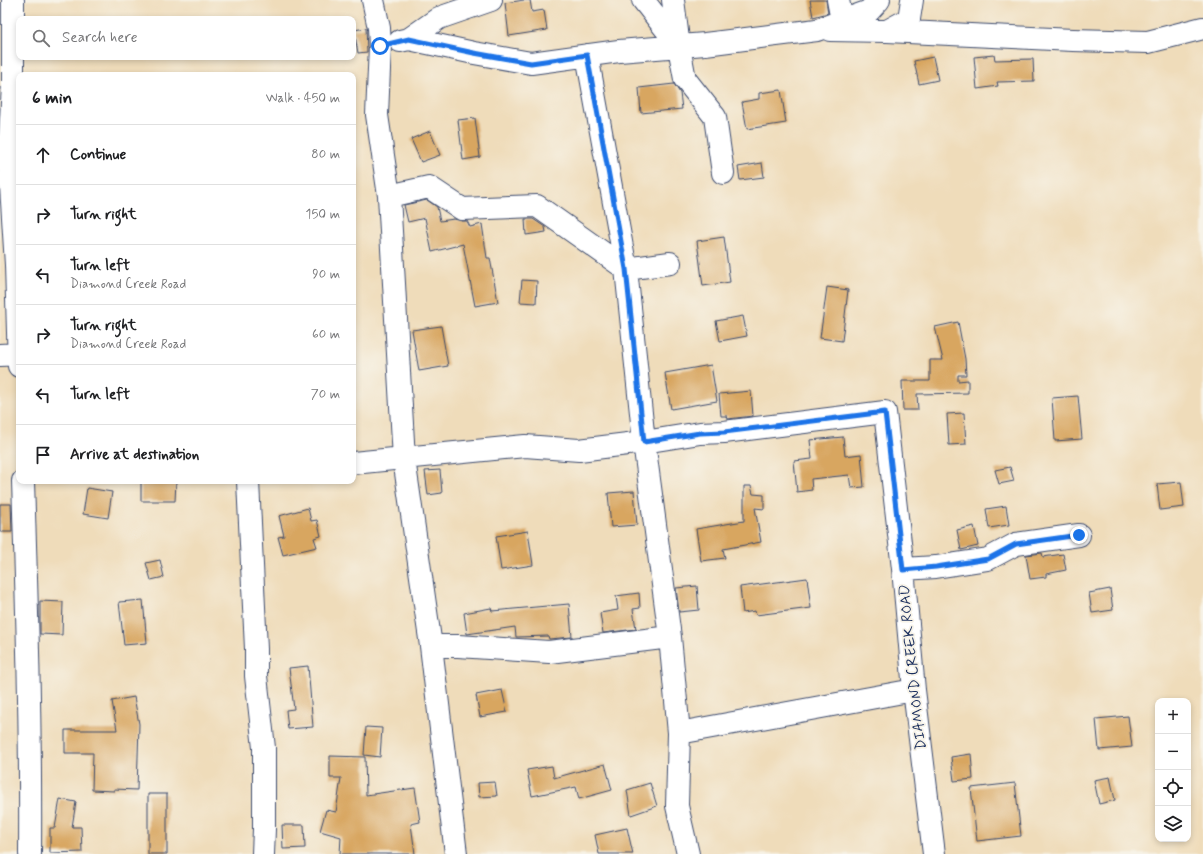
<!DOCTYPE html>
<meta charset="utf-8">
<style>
body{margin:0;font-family:Mynerve,sans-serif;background:#f2f2f2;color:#202124}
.controls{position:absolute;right:12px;bottom:12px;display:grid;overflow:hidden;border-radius:8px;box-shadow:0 2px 6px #0003}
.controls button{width:36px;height:36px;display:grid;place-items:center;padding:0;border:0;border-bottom:1px solid #e0e0e0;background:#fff;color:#202124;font:20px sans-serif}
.stop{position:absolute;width:12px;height:12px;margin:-9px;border:3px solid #1a73e8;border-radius:50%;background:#fff}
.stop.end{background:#1a73e8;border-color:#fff;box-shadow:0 1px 4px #0008}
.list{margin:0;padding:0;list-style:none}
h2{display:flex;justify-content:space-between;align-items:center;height:52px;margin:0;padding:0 16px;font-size:17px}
h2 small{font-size:13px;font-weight:400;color:#757577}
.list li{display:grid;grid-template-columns:26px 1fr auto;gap:12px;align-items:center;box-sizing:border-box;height:60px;padding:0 16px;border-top:1px solid #e0e0e0}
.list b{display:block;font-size:15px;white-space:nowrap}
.list p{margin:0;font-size:13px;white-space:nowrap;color:#757577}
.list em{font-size:13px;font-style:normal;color:#757577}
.icon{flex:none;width:22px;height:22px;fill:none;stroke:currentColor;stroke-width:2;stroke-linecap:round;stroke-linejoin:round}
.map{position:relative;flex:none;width:1203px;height:854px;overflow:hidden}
.search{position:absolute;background:#fff;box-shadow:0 2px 6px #0003;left:16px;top:16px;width:340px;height:44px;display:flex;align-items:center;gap:10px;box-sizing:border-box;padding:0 14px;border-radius:8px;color:#757577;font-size:15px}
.panel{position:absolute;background:#fff;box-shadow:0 2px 6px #0003;left:16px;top:72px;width:340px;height:412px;border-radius:8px}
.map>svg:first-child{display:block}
.building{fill:#d8a660}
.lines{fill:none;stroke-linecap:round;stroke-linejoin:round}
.minor-casing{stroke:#3b496c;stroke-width:24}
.minor{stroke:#fff;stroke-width:22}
.route{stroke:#1a73e8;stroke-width:5}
.labels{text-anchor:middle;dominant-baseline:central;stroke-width:3.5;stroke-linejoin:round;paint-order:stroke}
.street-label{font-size:15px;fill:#1b2f5e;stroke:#f7f3e8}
</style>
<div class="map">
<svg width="1203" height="854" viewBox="0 0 1203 854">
<rect width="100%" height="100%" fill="#f7f3e8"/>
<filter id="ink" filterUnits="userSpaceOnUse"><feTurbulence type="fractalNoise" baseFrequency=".025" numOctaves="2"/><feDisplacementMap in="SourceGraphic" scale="8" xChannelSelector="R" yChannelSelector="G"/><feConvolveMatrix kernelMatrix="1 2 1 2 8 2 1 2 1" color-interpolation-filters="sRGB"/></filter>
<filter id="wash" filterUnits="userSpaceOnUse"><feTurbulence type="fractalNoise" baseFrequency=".012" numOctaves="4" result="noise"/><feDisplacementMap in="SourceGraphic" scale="16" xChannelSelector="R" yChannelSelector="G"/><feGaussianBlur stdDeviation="0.9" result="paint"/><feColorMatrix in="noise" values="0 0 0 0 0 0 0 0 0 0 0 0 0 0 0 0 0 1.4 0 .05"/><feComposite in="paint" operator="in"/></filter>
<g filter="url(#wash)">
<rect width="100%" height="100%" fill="#efdcba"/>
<g id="blocks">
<!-- building -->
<path class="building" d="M 524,0 L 530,0 L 532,12 L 544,10 L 547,30 L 509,36 L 505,3 Z
M 810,0 L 826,0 L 828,13 L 813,17 Z
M 366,28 L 367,52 L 358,53 L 354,30 Z
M 994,55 L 995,60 L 1033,59 L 1034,81 L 997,82 L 998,86 L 977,89 L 974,57 Z
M 933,57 L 938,80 L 919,84 L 914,61 Z
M 674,84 L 680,93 L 682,109 L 641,113 L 639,88 Z
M 781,90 L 786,123 L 747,129 L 742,102 L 759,99 L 759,93 Z
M 475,118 L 480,157 L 463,160 L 458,120 Z
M 430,131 L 440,155 L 421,162 L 411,139 Z
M 762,163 L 764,177 L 740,180 L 738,167 Z
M 427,200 L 437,207 L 440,221 L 454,219 L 462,221 L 467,221 L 470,227 L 482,224 L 487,258 L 490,258 L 498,302 L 475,306 L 463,244 L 432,252 L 425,218 L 408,222 L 404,205 Z
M 525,219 L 533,219 L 545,227 L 546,232 L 526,235 Z
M 724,237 L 730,282 L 703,286 L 697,241 Z
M 522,280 L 537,281 L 536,303 L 520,302 Z
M 827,287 L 848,290 L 842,341 L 820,338 Z
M 743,316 L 747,336 L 720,341 L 716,321 Z
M 958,322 L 965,359 L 966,375 L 958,375 L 958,381 L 968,380 L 968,393 L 917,394 L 918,410 L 903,410 L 902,381 L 930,381 L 930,360 L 943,360 L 935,327 Z
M 441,326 L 448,366 L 419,371 L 412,330 Z
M 711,365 L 717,401 L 671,409 L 665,373 Z
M 751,391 L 753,416 L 728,419 L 727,416 L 721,416 L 719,394 Z
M 1078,396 L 1082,439 L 1055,441 L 1052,398 Z
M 964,413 L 966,444 L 949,445 L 947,414 Z
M 843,437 L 845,456 L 861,454 L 864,487 L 851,488 L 849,475 L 811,479 L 812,490 L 797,492 L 794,461 L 812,459 L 810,440 Z
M 1010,467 L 1014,481 L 999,484 L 995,470 Z
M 440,470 L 442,493 L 428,495 L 425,471 Z
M 141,481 L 176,481 L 175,501 L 141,501 Z
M 1181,482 L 1184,507 L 1160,510 L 1157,484 Z
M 744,486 L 751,486 L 753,494 L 764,495 L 764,509 L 755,508 L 761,542 L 723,549 L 725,558 L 701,561 L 696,529 L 744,521 Z
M 87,488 L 112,492 L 108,518 L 83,514 Z
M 634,491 L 637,525 L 611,527 L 608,493 Z
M 0,504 L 11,504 L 12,532 L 0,532 Z
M 1006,506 L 1009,525 L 989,528 L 986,509 Z
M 308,508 L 311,521 L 317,520 L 321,536 L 314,538 L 317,547 L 283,555 L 278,537 L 284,536 L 279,516 Z
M 974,526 L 978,546 L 961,550 L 957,530 Z
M 528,531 L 533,565 L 501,570 L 496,536 Z
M 1042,553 L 1043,557 L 1063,554 L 1066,570 L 1046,574 L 1046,577 L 1030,579 L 1026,555 Z
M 160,560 L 164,577 L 151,580 L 146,563 Z
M 807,578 L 811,608 L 756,615 L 755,611 L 743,613 L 740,587 Z
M 697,586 L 699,610 L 679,612 L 676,588 Z
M 1110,589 L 1113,610 L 1092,613 L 1089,593 Z
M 639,593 L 640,608 L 633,609 L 636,629 L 603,633 L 600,613 L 618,610 L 616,596 Z
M 143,600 L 147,643 L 124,645 L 119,602 Z
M 40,601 L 63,602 L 62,635 L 40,634 Z
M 569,604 L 572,637 L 549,639 L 548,636 L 516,637 L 515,627 L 467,634 L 464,613 L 491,608 L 492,611 Z
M 308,666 L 313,727 L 288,729 L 286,710 L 294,709 L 289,668 Z
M 502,690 L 507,712 L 480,717 L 476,695 Z
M 134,697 L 139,724 L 137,790 L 114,789 L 114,791 L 92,790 L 93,753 L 65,753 L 65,730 L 117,730 L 112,701 Z
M 1128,716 L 1132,747 L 1099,750 L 1096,719 Z
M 366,727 L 382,728 L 380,757 L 364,755 Z
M 971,754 L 973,779 L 954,781 L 951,757 Z
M 330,756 L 365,757 L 366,795 L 415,788 L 420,822 L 411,824 L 415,854 L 340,854 L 341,837 L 320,831 L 326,810 L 336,812 L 341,778 L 330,778 Z
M 605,764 L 612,790 L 579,799 L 576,787 L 532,796 L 527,770 L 552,766 L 554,778 Z
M 1110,777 L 1115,800 L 1099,804 L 1094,780 Z
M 495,782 L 497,796 L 479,797 L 478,783 Z
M 650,783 L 657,806 L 631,815 L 627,790 Z
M 1015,783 L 1021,836 L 977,841 L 971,788 Z
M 148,794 L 167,794 L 167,854 L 148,854 Z
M 60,799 L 76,802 L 72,827 L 81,827 L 82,852 L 50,853 L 50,828 L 55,828 Z
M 282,825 L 304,825 L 305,848 L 283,849 Z
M 627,828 L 633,854 L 599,854 L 595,835 Z"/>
</g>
</g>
<g filter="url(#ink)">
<use href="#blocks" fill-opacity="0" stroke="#3b496c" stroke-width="1"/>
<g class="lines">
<!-- minor casing -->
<g class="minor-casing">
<path id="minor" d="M 13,0 L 13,85 L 9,154 L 16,265 L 19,366
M 373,0 L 379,28 L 380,46 L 377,115 L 389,196 L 404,459 L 431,646 L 456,854
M 643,0 L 679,46
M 673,0 L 679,47 L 685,79 L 715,117 L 723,173
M 838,0 L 842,21
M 830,30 L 887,31 L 1073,40 L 1148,42 L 1203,28
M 887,31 L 909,19 L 912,0
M 409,39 L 474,53 L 531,63 L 619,51 L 705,44 L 817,30 L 869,11 L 879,0
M 400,41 L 409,39 L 439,18 L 491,0
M 587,55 L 626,269 L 670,263
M 389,196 L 429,187 L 462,209 L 537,206 L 626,269 L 644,442 L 670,637 L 679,733 L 677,806 L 688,854
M 0,355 L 19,354
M 353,463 L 525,446 L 579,450 L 644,442 L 700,433 L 724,432 L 885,412 L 903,569 L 914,690 L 934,854
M 23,481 C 27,605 31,730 30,854
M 248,481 L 256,649 L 256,676 L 264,748 L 264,829 L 263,854
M 903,569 L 936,567 L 988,559 L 1016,544 L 1079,535
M 431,646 L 458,646 L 549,652 L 670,637
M 679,733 L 914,690"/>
</g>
<!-- minor -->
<use href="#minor" class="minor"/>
</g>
</g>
<g class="lines" filter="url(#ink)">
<!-- route -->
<path class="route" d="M 380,46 L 409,39 L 474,53 L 531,63 L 587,55 L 626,269 L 644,442 L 700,433 L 724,432 L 885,412 L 903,570 L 936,567 L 988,559 L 1016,544 L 1079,535"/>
</g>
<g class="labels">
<!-- street labels -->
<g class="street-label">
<text transform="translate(913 667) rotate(-96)">DIAMOND CREEK ROAD</text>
</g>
</g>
</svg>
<div class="controls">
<button>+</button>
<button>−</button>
<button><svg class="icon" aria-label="locate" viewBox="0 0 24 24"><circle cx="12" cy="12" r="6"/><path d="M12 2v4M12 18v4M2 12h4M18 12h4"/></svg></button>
<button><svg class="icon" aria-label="layers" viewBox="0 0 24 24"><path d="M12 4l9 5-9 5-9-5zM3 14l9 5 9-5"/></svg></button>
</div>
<div class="stop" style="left:380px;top:46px"></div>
<div class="stop end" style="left:1079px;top:535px"></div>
<div class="search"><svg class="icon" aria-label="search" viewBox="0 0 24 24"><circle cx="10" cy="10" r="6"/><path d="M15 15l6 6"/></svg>Search here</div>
<section class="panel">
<h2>6 min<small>Walk · 450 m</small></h2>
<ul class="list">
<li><svg class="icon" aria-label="ahead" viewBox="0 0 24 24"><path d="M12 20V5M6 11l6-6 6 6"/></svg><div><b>Continue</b></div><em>80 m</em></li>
<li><svg class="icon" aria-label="right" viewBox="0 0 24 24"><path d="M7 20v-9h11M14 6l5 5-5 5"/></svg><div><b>Turn right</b></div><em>150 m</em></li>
<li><svg class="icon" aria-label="left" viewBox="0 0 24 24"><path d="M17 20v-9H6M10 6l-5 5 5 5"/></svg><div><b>Turn left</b><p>Diamond Creek Road</p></div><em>90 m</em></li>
<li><svg class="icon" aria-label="right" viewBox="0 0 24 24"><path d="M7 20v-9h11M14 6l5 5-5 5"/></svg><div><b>Turn right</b><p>Diamond Creek Road</p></div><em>60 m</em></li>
<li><svg class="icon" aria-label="left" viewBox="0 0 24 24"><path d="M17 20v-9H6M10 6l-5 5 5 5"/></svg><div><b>Turn left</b></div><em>70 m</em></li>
<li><svg class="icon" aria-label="arrive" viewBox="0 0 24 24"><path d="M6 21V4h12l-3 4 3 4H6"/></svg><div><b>Arrive at destination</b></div></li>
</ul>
</section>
</div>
